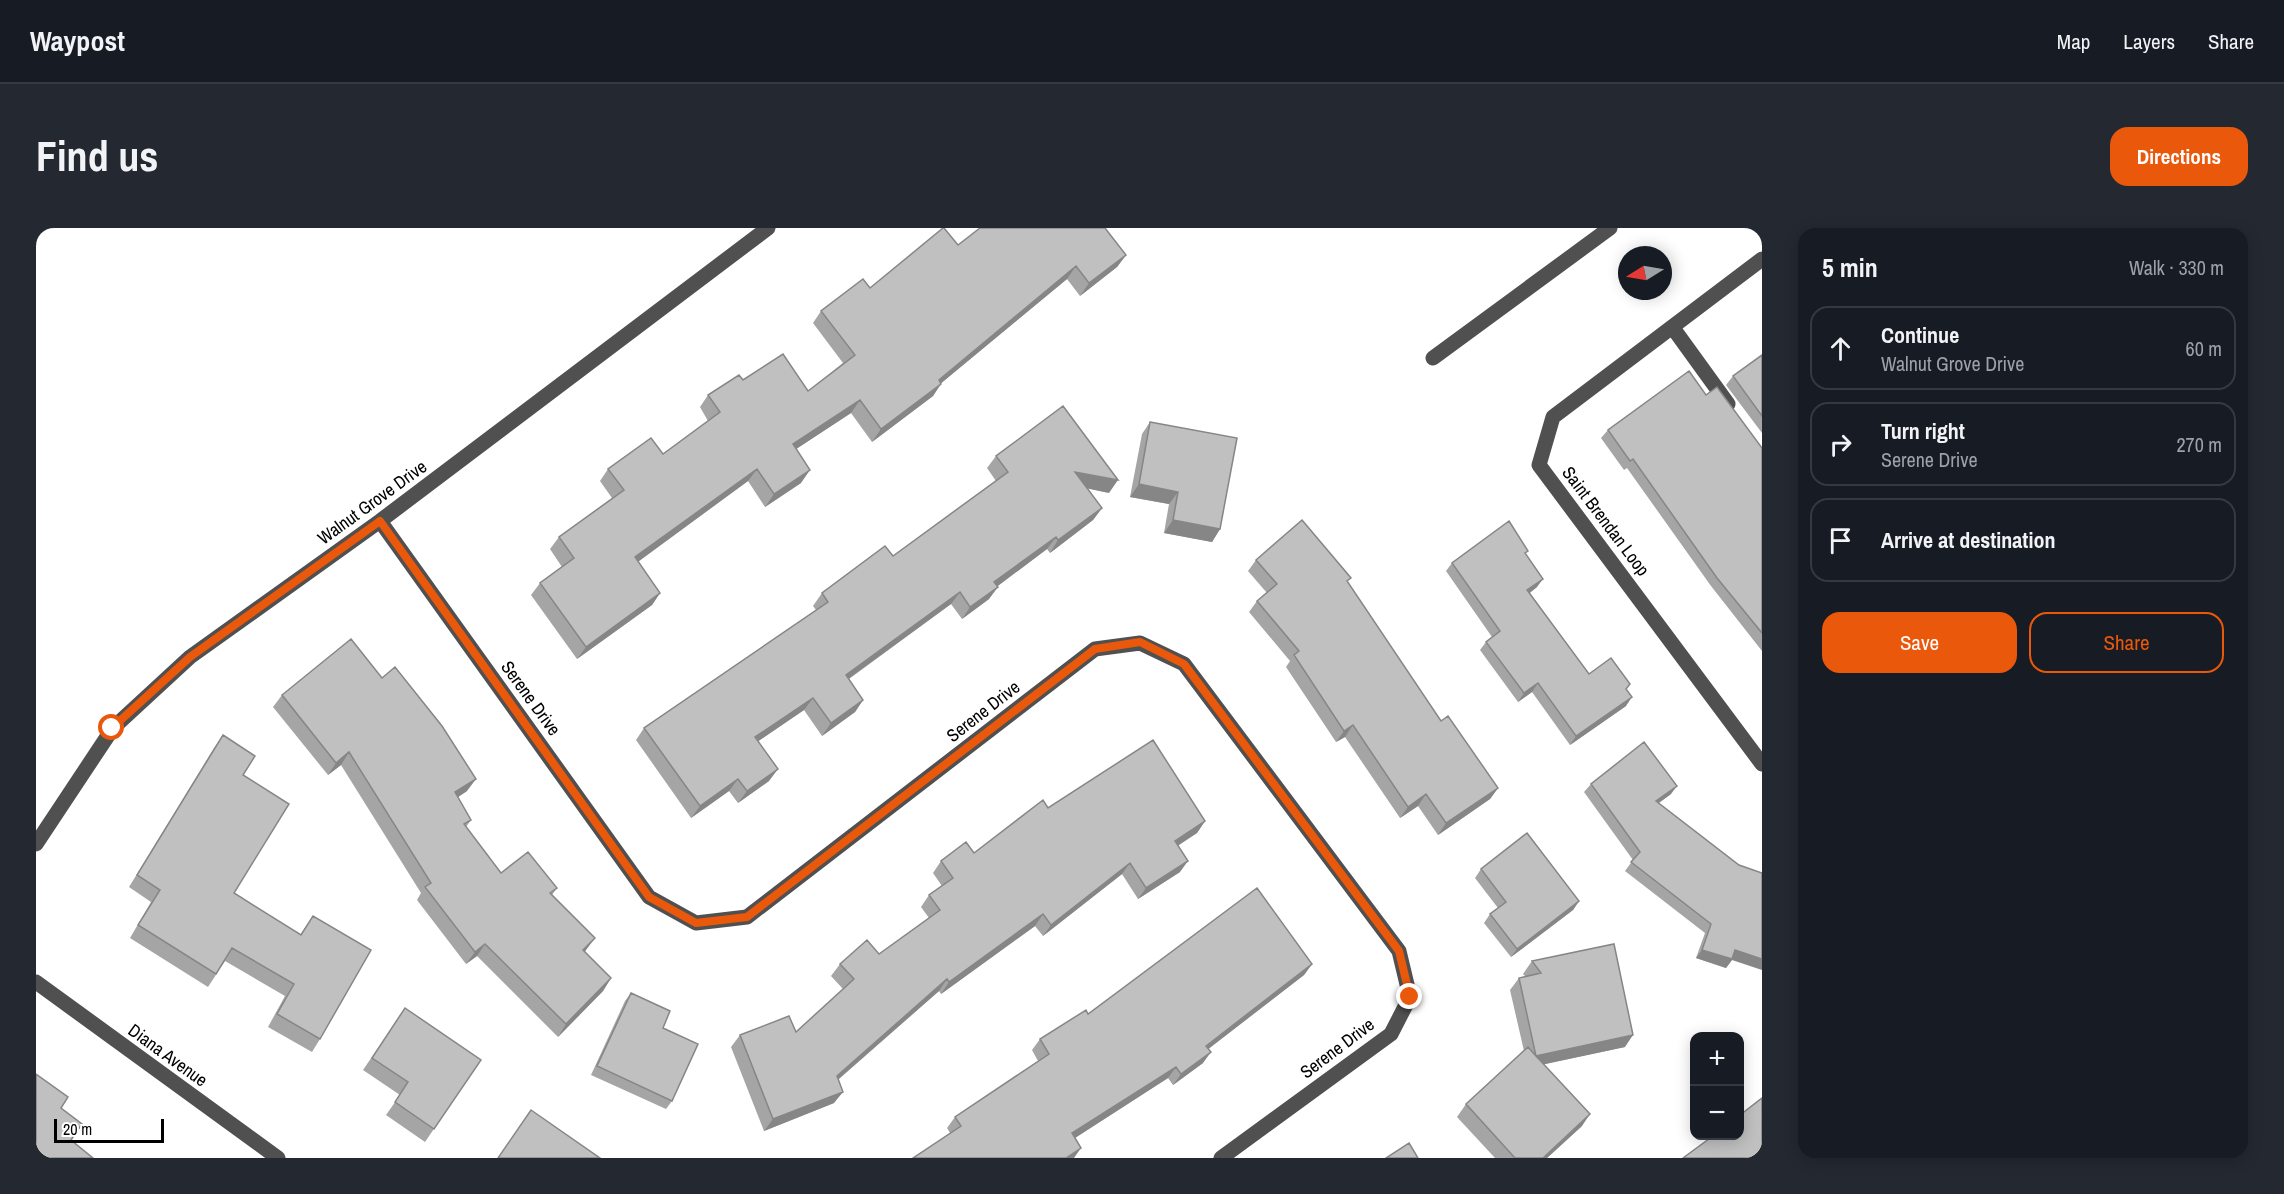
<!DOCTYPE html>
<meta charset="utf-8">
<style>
body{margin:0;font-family:"Archivo Narrow",sans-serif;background:#242831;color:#f1f3f6}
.controls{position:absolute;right:18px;bottom:18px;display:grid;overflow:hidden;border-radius:12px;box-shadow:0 3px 15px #0003}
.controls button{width:54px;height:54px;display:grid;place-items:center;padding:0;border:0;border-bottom:2px solid #363941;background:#171b24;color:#f1f3f6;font:30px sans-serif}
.compass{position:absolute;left:1582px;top:18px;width:54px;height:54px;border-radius:50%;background:#171b24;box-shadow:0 3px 15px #0003;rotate:259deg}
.scale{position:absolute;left:18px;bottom:15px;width:110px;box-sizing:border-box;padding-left:6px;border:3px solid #000;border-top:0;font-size:16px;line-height:21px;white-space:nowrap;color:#000;-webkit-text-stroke:4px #fff;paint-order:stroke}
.stop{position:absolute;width:18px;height:18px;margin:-14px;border:4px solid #ea580c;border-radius:50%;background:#fff}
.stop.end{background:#ea580c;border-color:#fff;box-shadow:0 2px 6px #0008}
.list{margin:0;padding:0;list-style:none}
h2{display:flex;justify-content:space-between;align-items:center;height:78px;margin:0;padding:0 24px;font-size:26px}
h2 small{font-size:20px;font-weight:400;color:#9ea1a6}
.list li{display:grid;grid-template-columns:39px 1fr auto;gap:18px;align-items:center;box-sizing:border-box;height:84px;margin:0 12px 12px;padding:0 12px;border:2px solid #363941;border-radius:18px}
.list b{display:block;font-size:22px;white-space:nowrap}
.list p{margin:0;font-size:20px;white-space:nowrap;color:#9ea1a6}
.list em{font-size:20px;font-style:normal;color:#9ea1a6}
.actions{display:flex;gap:12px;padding:18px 24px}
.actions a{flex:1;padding:14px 0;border:2px solid #ea580c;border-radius:18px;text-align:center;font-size:21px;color:#ea580c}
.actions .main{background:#ea580c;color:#fff}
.icon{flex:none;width:33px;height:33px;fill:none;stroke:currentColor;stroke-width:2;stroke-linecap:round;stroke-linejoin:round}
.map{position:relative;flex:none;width:1726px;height:930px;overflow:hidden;border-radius:18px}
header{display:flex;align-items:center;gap:36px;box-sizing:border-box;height:84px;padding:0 30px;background:#171b24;border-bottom:2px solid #363941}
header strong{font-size:28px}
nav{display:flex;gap:33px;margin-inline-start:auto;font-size:21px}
.intro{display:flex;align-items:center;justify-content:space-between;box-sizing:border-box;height:144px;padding:0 36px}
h1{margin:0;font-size:42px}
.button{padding:15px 27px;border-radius:18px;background:#ea580c;color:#fff;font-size:21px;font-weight:700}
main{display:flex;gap:36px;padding:0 36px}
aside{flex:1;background:#171b24;border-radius:18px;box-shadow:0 3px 15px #0003}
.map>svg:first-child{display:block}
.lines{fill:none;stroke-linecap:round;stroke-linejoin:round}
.minor{stroke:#505050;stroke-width:15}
.wall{fill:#a5a5a5}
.shaded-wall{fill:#868686}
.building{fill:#c0c0c0;stroke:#868686;stroke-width:1.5}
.route{stroke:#ea580c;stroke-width:8}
.labels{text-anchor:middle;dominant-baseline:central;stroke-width:4.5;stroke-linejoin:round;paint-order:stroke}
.street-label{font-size:18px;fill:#000;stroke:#fff}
</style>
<header>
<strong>Waypost</strong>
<nav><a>Map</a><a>Layers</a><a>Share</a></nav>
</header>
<div class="intro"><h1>Find us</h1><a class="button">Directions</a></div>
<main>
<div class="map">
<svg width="1726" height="930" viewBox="0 0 1726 930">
<rect width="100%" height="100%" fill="#fff"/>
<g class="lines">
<!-- minor -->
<path class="minor" d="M 1726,31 L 1517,189 L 1503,237 L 1726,536
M 1637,100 L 1692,176
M 1397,130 L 1574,0
M 344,293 L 613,669 L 660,695 L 711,689 L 1059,421 L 1104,415 L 1148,436 L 1363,723 L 1374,769 L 1355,806 L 1185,930
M 0,616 L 77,500 L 154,429 L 344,293 L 732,0
M 0,754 L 242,930"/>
</g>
<!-- wall -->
<path class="wall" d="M 922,17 L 1090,27 L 1081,39 L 1044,68 L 1031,51 L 905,155 L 897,168 L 836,214 L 815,185 L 760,221 L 765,255 L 729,279 L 712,253 L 602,333 L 624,365 L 616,377 L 541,431 L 495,367 L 504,355 L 526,339 L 514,321 L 523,309 L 576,270 L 564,253 L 572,241 L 627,226 L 672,193 L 664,179 L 672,167 L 707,152 L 772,163 L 807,135 L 777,95 L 785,83 L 834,60 Z
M 1726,127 L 1726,205 L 1690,157 L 1697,148 Z
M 1670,167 L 1726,220 L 1726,423 L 1675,358 L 1591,240 L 1588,242 L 1565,210 L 1572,202 Z
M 1114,194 L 1184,301 L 1176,314 L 1128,305 L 1133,276 L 1094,269 L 1106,206 Z
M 960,228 L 1073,265 L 1051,260 L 1066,280 L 1057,292 L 1014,325 L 1011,321 L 961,358 L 953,371 L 926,391 L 915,376 L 813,451 L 827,472 L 819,484 L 786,508 L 768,482 L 722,513 L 733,553 L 702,575 L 693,563 L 655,590 L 600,512 L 608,500 L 780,382 L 777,378 L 786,365 L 857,328 L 960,253 L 951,240 Z
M 1490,327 L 1501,359 L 1494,365 L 1553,446 L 1591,462 L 1590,478 L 1534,517 L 1496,464 L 1482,474 L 1444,422 L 1450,414 L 1456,409 L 1410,343 L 1416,335 Z
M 1220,332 L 1312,354 L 1405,493 L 1462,560 L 1454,571 L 1402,607 L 1382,578 L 1364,590 L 1309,509 L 1300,514 L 1250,439 L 1254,433 L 1213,384 L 1221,373 L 1231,365 L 1212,343 Z
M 246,467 L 431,563 L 422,569 L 435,592 L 430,599 L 465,645 L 521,660 L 516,667 L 550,722 L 549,724 L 575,750 L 567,763 L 522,809 L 441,728 L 430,736 L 381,672 L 385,665 L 305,537 L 292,547 L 237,479 Z
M 187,507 L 207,547 L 198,665 L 264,707 L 277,688 L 284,811 L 276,824 L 232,799 L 249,768 L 189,733 L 172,759 L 94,710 L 115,674 L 93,659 L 178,520 Z
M 1555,556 L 1635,566 L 1623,575 L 1696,732 L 1690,740 L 1660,730 L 1669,705 L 1589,643 L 1597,632 L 1548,564 Z
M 1012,580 L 1169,593 L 1161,605 L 1142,617 L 1144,644 L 1102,671 L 1086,646 L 1007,708 L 999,698 L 905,766 L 903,763 L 802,852 L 798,875 L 728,903 L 695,819 L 704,807 L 760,804 L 807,761 L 795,748 L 804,736 L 843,726 L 893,690 L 885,679 L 893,667 L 906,658 L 897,645 L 905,633 L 938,625 Z
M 1445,641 L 1543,673 L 1537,682 L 1475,729 L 1448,695 L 1454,686 L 1462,680 L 1439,650 Z
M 1496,733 L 1589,819 L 1508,836 L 1546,898 L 1511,930 L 1459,930 L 1421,889 L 1430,876 L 1488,823 L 1474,762 L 1483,750 L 1489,748 L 1487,746 Z
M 1276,736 L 1268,747 L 1172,821 L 1167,835 L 1137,857 L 1132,850 L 1039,910 L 914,905 L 911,900 L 919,889 L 1002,833 L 996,822 L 1004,811 L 1052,786 Z
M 595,765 L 636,873 L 630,881 L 555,847 L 589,773 Z
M 369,780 L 445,832 L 389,914 L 350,887 L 364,867 L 327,842 Z"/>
<!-- shaded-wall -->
<path class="shaded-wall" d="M 1090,27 L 1081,39 L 1044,68 L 1053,55 Z
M 1040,38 L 1031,51 L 897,162 L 905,156 L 897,168 L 836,214 L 845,201 L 903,152 Z
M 824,172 L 815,185 L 748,229 L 757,216 Z
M 721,241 L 712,253 L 591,342 L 599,329 Z
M 774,242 L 765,255 L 729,279 L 738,266 Z
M 1039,244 L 1082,252 L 1073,265 L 1030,256 Z
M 1103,256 L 1142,264 L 1133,276 L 1094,269 Z
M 1066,280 L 1057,292 L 1014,325 L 1022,312 Z
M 1137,292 L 1184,301 L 1176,314 L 1128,305 Z
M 1020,309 L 1011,321 L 950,367 L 958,354 Z
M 1507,351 L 1501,359 L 1485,371 L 1491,362 Z
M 962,359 L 953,371 L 926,391 L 934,379 Z
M 924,364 L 915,376 L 801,459 L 810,447 Z
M 624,365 L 616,377 L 541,431 L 550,419 Z
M 1502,455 L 1496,464 L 1482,474 L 1488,465 Z
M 1596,469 L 1590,478 L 1534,517 L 1540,508 Z
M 777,470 L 768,482 L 711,521 L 719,509 Z
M 827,472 L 819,484 L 786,508 L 795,495 Z
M 1317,497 L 1309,509 L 1300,514 L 1308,503 Z
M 313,524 L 305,537 L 292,547 L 300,535 Z
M 742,541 L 733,553 L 702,575 L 711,563 Z
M 440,551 L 431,563 L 410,577 L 419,564 Z
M 702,551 L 693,563 L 655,590 L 664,578 Z
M 1641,558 L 1635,566 L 1614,581 L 1620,573 Z
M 1462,560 L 1454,571 L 1402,607 L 1410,595 Z
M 1390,566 L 1382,578 L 1364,590 L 1372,579 Z
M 1169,593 L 1161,605 L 1131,625 L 1139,613 Z
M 1152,633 L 1144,644 L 1102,671 L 1110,660 Z
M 1094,635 L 1086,646 L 1007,708 L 1015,697 Z
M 1543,673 L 1537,682 L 1475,729 L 1481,721 Z
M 1007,686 L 999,698 L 905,766 L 913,754 Z
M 559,710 L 550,722 L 538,734 L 547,722 Z
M 449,716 L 441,728 L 430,736 L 439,724 Z
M 1666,722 L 1699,722 L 1726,731 L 1726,742 L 1696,732 L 1690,740 L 1660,730 Z
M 1276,736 L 1268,747 L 1162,829 L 1170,818 Z
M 575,750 L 567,763 L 522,809 L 530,796 Z
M 911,751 L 903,763 L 792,860 L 801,848 Z
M 1597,807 L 1589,819 L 1491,840 L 1500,828 Z
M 1175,824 L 1167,835 L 1137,857 L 1145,846 Z
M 1140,839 L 1132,850 L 1028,917 L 1036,905 Z
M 807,864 L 798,875 L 728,903 L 737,891 Z
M 1554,886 L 1546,898 L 1511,930 L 1507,930 Z
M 1045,920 L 1038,930 L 1030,930 Z"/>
<!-- building -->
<path class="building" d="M 907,0 L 908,0 L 922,17 L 944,0 L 1069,0 L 1090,27 L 1053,55 L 1040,38 L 903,152 L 905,156 L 845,201 L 824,172 L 757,216 L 774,242 L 738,266 L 721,241 L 599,329 L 624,365 L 550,419 L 504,355 L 538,330 L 523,309 L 588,262 L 572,241 L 615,210 L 627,226 L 684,184 L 672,167 L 703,147 L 707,152 L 747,126 L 772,163 L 819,127 L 785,83 L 827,51 L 834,60 Z
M 1726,127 L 1726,188 L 1697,148 Z
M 1653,143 L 1670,167 L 1681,159 L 1726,220 L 1726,405 L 1681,350 L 1597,231 L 1594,233 L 1572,202 Z
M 1027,178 L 1082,252 L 1039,244 L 1066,280 L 1022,312 L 1020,309 L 958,354 L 962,359 L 934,379 L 924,364 L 810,447 L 827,472 L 795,495 L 777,470 L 719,509 L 742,541 L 711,563 L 702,551 L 664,578 L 608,500 L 792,374 L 786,365 L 849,318 L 857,328 L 972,244 L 960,228 Z
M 1114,194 L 1201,210 L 1184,301 L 1137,292 L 1142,264 L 1103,256 Z
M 1266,292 L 1315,350 L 1311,353 L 1405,493 L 1412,488 L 1462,560 L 1410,595 L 1390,566 L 1372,579 L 1317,497 L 1308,503 L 1258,427 L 1263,423 L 1221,373 L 1241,356 L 1220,332 Z
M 1473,293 L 1492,323 L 1489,325 L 1507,351 L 1491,362 L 1553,446 L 1575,430 L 1594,456 L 1590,461 L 1596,469 L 1540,508 L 1502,455 L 1488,465 L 1450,414 L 1464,403 L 1416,335 Z
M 315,411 L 346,450 L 359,439 L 406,498 L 440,551 L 419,564 L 435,592 L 428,596 L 465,645 L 492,624 L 521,660 L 514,665 L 559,710 L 547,722 L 575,750 L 530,796 L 449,716 L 439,724 L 389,659 L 395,655 L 313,524 L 300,535 L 246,467 Z
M 187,507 L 219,528 L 207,547 L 253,576 L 198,665 L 265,707 L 277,688 L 335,722 L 284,811 L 241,786 L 258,756 L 196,720 L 180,746 L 102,697 L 124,662 L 101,647 Z
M 1117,512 L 1169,593 L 1139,613 L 1152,633 L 1110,660 L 1094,635 L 1015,697 L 1007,686 L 913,754 L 911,751 L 801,848 L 807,864 L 737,891 L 704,807 L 753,788 L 760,804 L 818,751 L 804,736 L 831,712 L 843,726 L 904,682 L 893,667 L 917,650 L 905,633 L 930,614 L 938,625 L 1007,572 L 1012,580 Z
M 1608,514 L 1641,558 L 1620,573 L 1703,637 L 1726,645 L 1726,731 L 1699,722 L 1696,731 L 1666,722 L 1675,696 L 1595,634 L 1604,624 L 1555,556 Z
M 1491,605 L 1543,673 L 1481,721 L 1454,686 L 1470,674 L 1445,641 Z
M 1221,660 L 1276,736 L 1170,818 L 1175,824 L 1145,846 L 1140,839 L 1036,905 L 1045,920 L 1030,930 L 877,930 L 925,898 L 919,889 L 1013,826 L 1004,811 L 1050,782 L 1052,786 Z
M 1578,716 L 1597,807 L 1500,828 L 1554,886 L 1507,930 L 1479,930 L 1430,876 L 1492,819 L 1500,828 L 1483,750 L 1505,745 L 1496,733 Z
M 595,765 L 634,783 L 627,800 L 662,816 L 636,873 L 561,838 Z
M 369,780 L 445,832 L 398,901 L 359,874 L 372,854 L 336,830 Z
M 0,846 L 32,869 L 25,880 L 46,896 L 35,912 L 57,930 L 0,930 Z
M 1726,870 L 1726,930 L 1647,930 L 1677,908 L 1704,908 L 1704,887 Z
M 495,882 L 564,930 L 462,930 Z
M 1373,915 L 1382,930 L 1350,930 Z"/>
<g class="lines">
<!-- route -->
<path class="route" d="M 76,500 L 154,429 L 344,293 L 613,669 L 660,695 L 711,689 L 1059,421 L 1104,414 L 1148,436 L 1363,723 L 1374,769"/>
</g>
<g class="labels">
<!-- street labels -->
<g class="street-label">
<text transform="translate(336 274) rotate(-36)">Walnut Grove Drive</text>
<text transform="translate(1570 293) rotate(53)">Saint Brendan Loop</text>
<text transform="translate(495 470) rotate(54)">Serene Drive</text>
<text transform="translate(947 483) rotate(-38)">Serene Drive</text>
<text transform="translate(1301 820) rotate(-37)">Serene Drive</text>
<text transform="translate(132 827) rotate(36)">Diana Avenue</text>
</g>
</g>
</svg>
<div class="controls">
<button>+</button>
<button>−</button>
</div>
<svg class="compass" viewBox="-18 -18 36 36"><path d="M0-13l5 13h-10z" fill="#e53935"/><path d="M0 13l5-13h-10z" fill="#9ea1a6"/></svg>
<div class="scale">20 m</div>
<div class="stop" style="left:76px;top:500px"></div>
<div class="stop end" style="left:1374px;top:769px"></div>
</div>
<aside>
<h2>5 min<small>Walk · 330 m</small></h2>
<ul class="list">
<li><svg class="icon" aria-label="ahead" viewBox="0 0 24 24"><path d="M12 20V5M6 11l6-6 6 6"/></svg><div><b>Continue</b><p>Walnut Grove Drive</p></div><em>60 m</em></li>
<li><svg class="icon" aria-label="right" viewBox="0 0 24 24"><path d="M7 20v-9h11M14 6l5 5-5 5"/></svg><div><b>Turn right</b><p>Serene Drive</p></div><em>270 m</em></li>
<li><svg class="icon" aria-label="arrive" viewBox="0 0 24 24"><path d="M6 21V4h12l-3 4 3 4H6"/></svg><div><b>Arrive at destination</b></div></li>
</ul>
<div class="actions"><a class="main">Save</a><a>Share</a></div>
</aside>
</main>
